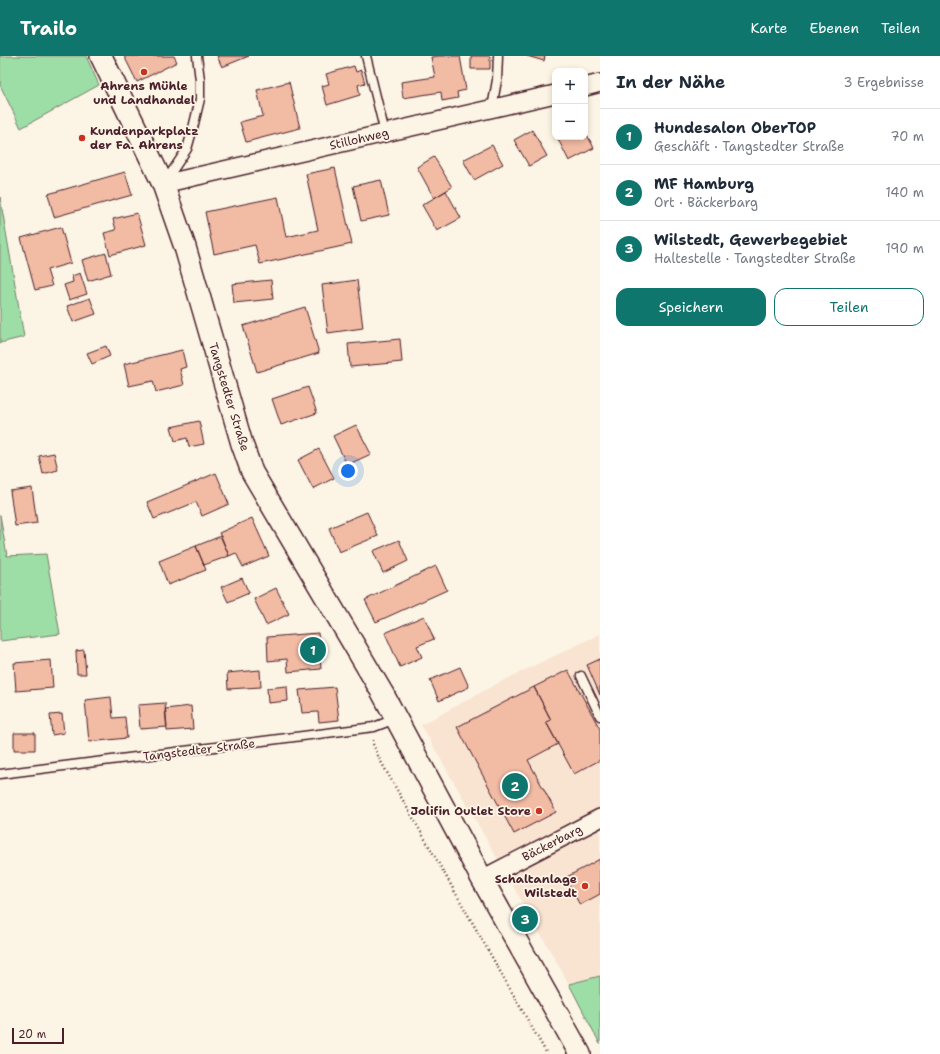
<!DOCTYPE html>
<html lang="de">
<meta charset="utf-8">
<style>
body{margin:0;font-family:"Shantell Sans",sans-serif;background:#f2f2f3;color:#1f2937}
.controls{position:absolute;right:12px;top:12px;display:grid;overflow:hidden;border-radius:8px;box-shadow:0 2px 6px #0003}
.controls button{width:36px;height:36px;display:grid;place-items:center;padding:0;border:0;border-bottom:1px solid #e0e1e3;background:#fff;color:#1f2937;font:20px sans-serif}
.scale{position:absolute;left:12px;bottom:10px;width:52px;box-sizing:border-box;padding-left:4px;border:2px solid #4a1f2b;border-top:0;font-size:11px;line-height:14px;white-space:nowrap;color:#4a1f2b;-webkit-text-stroke:3px #fcf5e5;paint-order:stroke}
.you{position:absolute;left:348px;top:415px;width:14px;height:14px;margin:-10px;border:3px solid #fff;border-radius:50%;background:#1a73e8;box-shadow:0 0 0 6px #1a73e833}
.badge{display:grid;place-items:center;width:26px;height:26px;border-radius:50%;background:#0f766e;color:#fff;font-size:13px;font-weight:700}
.pin{position:absolute;translate:-50% -50%;border:2px solid #fff;box-shadow:0 1px 4px #0006}
.list{margin:0;padding:0;list-style:none}
h2{display:flex;justify-content:space-between;align-items:center;height:52px;margin:0;padding:0 16px;font-size:17px}
h2 small{font-size:13px;font-weight:400;color:#747a83}
.list li{display:grid;grid-template-columns:26px 1fr auto;gap:12px;align-items:center;box-sizing:border-box;height:56px;padding:0 16px;border-top:1px solid #e0e1e3}
.list b{display:block;font-size:15px;white-space:nowrap}
.list p{margin:0;font-size:13px;white-space:nowrap;color:#747a83}
.list em{font-size:13px;font-style:normal;color:#747a83}
.actions{display:flex;gap:8px;padding:12px 16px}
.actions a{flex:1;padding:9px 0;border:1px solid #0f766e;border-radius:12px;text-align:center;font-size:14px;color:#0f766e}
.actions .main{background:#0f766e;color:#fff}
.map{position:relative;flex:none;width:600px;height:998px;overflow:hidden}
header{display:flex;align-items:center;gap:24px;box-sizing:border-box;height:56px;padding:0 20px;background:#0f766e;color:#fff}
header strong{font-size:19px}
nav{display:flex;gap:22px;margin-inline-start:auto;font-size:14px}
main{display:flex}
aside{flex:1;background:#fff}
.map>svg:first-child{display:block}
.built{fill:#f9e4d2}
.green{fill:#9ddea7;stroke:#747e69}
.building{fill:#f1bba4;stroke:#4a1f2b}
.lines{fill:none;stroke-linecap:round;stroke-linejoin:round}
.service-casing{stroke:#4a1f2b;stroke-width:11}
.minor-casing{stroke:#4a1f2b;stroke-width:20}
.tertiary-casing{stroke:#4a1f2b;stroke-width:24}
.path{stroke:#4a1f2b;stroke-width:2.5;stroke-dasharray:1 3;stroke-linecap:butt}
.service{stroke:#fcf5e5;stroke-width:8}
.minor{stroke:#fcf5e5;stroke-width:17}
.tertiary{stroke:#fcf5e5;stroke-width:21}
.poi-dot{fill:#c8321e;stroke:#fcf5e5;stroke-width:1.5}
.labels{text-anchor:middle;dominant-baseline:central;stroke-width:3.5;stroke-linejoin:round;paint-order:stroke}
.poi-label{font-size:12px;font-weight:bold;fill:#4a1f2b;stroke:#fcf5e5;text-anchor:end}
.street-label{font-size:12px;fill:#4a1f2b;stroke:#fcf5e5}
</style>
<header>
<strong>Trailo</strong>
<nav><a>Karte</a><a>Ebenen</a><a>Teilen</a></nav>
</header>
<main>
<div class="map">
<svg width="600" height="998" viewBox="0 0 600 998">
<rect width="100%" height="100%" fill="#fcf5e5"/>
<filter id="ink" filterUnits="userSpaceOnUse"><feTurbulence type="fractalNoise" baseFrequency=".025" numOctaves="2"/><feDisplacementMap in="SourceGraphic" scale="8" xChannelSelector="R" yChannelSelector="G"/><feConvolveMatrix kernelMatrix="1 2 1 2 8 2 1 2 1" color-interpolation-filters="sRGB"/></filter>
<g filter="url(#ink)">
<!-- built -->
<path class="built" d="M 600,578 L 600,920 L 569,928 L 421,669 L 500,626 Z"/>
<!-- green -->
<path class="green" d="M 0,0 L 86,0 L 99,29 L 21,72 L 0,29 Z
M 0,141 L 24,281 L 0,287 Z
M 0,459 L 7,500 L 46,498 L 60,578 L 0,585 Z
M 600,920 L 600,988 L 569,928 Z"/>
<!-- building -->
<path class="building" d="M 124,0 L 174,0 L 177,6 L 137,26 Z
M 217,0 L 249,0 L 222,11 Z
M 439,0 L 460,0 L 466,34 L 457,36 L 458,42 L 442,45 L 441,36 L 403,42 L 401,26 L 435,21 L 431,1 Z
M 471,0 L 490,0 L 490,13 L 471,13 Z
M 527,0 L 545,0 L 544,5 Z
M 354,10 L 356,16 L 361,14 L 365,27 L 358,29 L 360,39 L 327,49 L 322,30 L 329,28 L 326,18 Z
M 289,26 L 300,72 L 246,86 L 240,66 L 263,60 L 257,34 Z
M 532,74 L 547,100 L 529,110 L 514,84 Z
M 585,75 L 594,92 L 569,105 L 557,81 L 585,81 Z
M 492,89 L 503,108 L 474,124 L 463,104 Z
M 434,101 L 452,131 L 434,142 L 417,111 Z
M 335,112 L 352,188 L 260,208 L 255,189 L 214,198 L 205,156 L 278,141 L 286,181 L 318,174 L 306,118 Z
M 125,116 L 132,139 L 54,161 L 48,138 Z
M 381,124 L 389,159 L 361,165 L 353,130 Z
M 446,135 L 461,162 L 437,175 L 422,149 Z
M 137,157 L 146,189 L 110,199 L 104,177 L 116,174 L 113,163 Z
M 61,171 L 71,207 L 47,214 L 52,230 L 35,234 L 21,182 Z
M 106,197 L 111,218 L 88,225 L 82,204 Z
M 80,217 L 87,238 L 69,244 L 64,229 L 73,226 L 72,220 Z
M 271,224 L 273,243 L 234,247 L 232,228 Z
M 357,224 L 363,272 L 328,277 L 322,229 Z
M 90,242 L 96,258 L 73,266 L 67,250 Z
M 305,251 L 319,297 L 257,316 L 243,270 Z
M 400,283 L 402,306 L 350,311 L 348,288 Z
M 106,290 L 110,300 L 92,308 L 87,297 Z
M 182,294 L 186,311 L 180,313 L 184,329 L 156,336 L 153,325 L 129,330 L 124,308 Z
M 308,331 L 317,357 L 281,369 L 272,343 Z
M 199,365 L 204,388 L 189,391 L 187,382 L 175,385 L 171,371 Z
M 356,369 L 371,398 L 347,409 L 333,380 Z
M 319,393 L 334,422 L 313,433 L 298,404 Z
M 54,397 L 58,414 L 43,418 L 39,400 Z
M 216,417 L 229,448 L 202,460 L 196,446 L 154,463 L 147,446 Z
M 32,432 L 37,467 L 15,470 L 10,435 Z
M 367,456 L 378,480 L 339,496 L 329,472 Z
M 252,462 L 269,500 L 243,511 L 236,497 L 229,500 L 219,477 Z
M 221,480 L 229,500 L 204,509 L 196,490 Z
M 399,484 L 408,505 L 383,517 L 373,495 Z
M 196,490 L 206,514 L 168,529 L 159,505 Z
M 436,510 L 447,534 L 376,566 L 365,544 Z
M 242,522 L 249,537 L 228,546 L 221,531 Z
M 276,532 L 289,558 L 266,569 L 254,543 Z
M 424,560 L 434,583 L 417,590 L 422,601 L 400,611 L 385,577 Z
M 318,577 L 321,613 L 288,616 L 287,603 L 268,605 L 267,581 Z
M 84,594 L 86,618 L 77,618 L 76,595 Z
M 600,603 L 600,639 L 587,609 Z
M 51,604 L 53,632 L 16,635 L 14,607 Z
M 460,611 L 469,631 L 439,645 L 430,624 Z
M 260,614 L 261,631 L 228,633 L 227,617 Z
M 568,614 L 600,673 L 600,704 L 574,718 L 546,666 L 551,664 L 534,631 Z
M 287,630 L 288,645 L 268,647 L 267,632 Z
M 335,631 L 339,664 L 319,666 L 318,656 L 302,657 L 299,634 Z
M 534,631 L 551,664 L 546,666 L 558,688 L 528,704 L 556,756 L 514,778 L 457,671 Z
M 111,641 L 113,662 L 125,661 L 127,682 L 89,686 L 85,644 Z
M 165,647 L 167,671 L 140,673 L 138,649 Z
M 191,650 L 193,673 L 167,675 L 165,653 Z
M 62,658 L 64,677 L 52,679 L 50,659 Z
M 14,677 L 35,677 L 35,694 L 14,694 Z
M 600,803 L 600,838 L 580,849 L 565,822 Z"/>
<g class="lines">
<!-- service casing -->
<g class="service-casing">
<path id="service" d="M 366,0 L 385,77
M 492,52 L 497,24 L 498,0
M 165,126 L 187,93 L 193,72 L 200,43 L 200,24 L 197,0
M 581,620 L 600,660
M 0,718 L 374,671 L 395,663"/>
</g>
<!-- minor casing -->
<g class="minor-casing">
<path id="minor" d="M 585,31 L 600,27
M 163,128 L 555,38
M 482,823 L 600,762"/>
</g>
<!-- tertiary casing -->
<g class="tertiary-casing">
<path id="tertiary" d="M 101,0 L 163,128 L 185,191 L 242,388 L 252,416 L 383,638 L 482,823 L 580,998"/>
</g>
<!-- path -->
<path class="path" d="M 373,684 L 373,688 L 380,704 L 547,998"/>
<!-- service -->
<use href="#service" class="service"/>
<!-- minor -->
<use href="#minor" class="minor"/>
<!-- tertiary -->
<use href="#tertiary" class="tertiary"/>
</g>
</g>
<!-- markers -->
<g class="poi-dot">
<circle cx="144" cy="16" r="4"/>
<circle cx="82" cy="82" r="4"/>
<circle cx="539" cy="755" r="4"/>
<circle cx="585" cy="830" r="4"/>
</g>
<g class="labels">
<!-- poi labels -->
<g class="poi-label">
<text x="144" y="30" text-anchor="middle">Ahrens Mühle<tspan x="144" dy="14">und Landhandel</tspan></text>
<text x="90" y="75" text-anchor="start">Kundenparkplatz<tspan x="90" dy="14">der Fa. Ahrens</tspan></text>
<text x="531" y="755">Jolifin Outlet Store</text>
<text x="577" y="823">Schaltanlage<tspan x="577" dy="14">Wilstedt</tspan></text>
</g>
<!-- street labels -->
<g class="street-label">
<text transform="translate(359 83) rotate(-13)">Stillohweg</text>
<text transform="translate(229 341) rotate(73)">Tangstedter Straße</text>
<text transform="translate(199 694) rotate(-7)">Tangstedter Straße</text>
<text transform="translate(552 787) rotate(-27)">Bäckerbarg</text>
</g>
</g>
</svg>
<div class="controls">
<button>+</button>
<button>−</button>
</div>
<div class="scale">20 m</div>
<div class="you"></div>
<div class="pin badge" style="left:313px;top:594px">1</div>
<div class="pin badge" style="left:515px;top:730px">2</div>
<div class="pin badge" style="left:525px;top:863px">3</div>
</div>
<aside>
<h2>In der Nähe<small>3 Ergebnisse</small></h2>
<ul class="list">
<li><span class="badge">1</span><div><b>Hundesalon OberTOP</b><p>Geschäft · Tangstedter Straße</p></div><em>70 m</em></li>
<li><span class="badge">2</span><div><b>MF Hamburg</b><p>Ort · Bäckerbarg</p></div><em>140 m</em></li>
<li><span class="badge">3</span><div><b>Wilstedt, Gewerbegebiet</b><p>Haltestelle · Tangstedter Straße</p></div><em>190 m</em></li>
</ul>
<div class="actions"><a class="main">Speichern</a><a>Teilen</a></div>
</aside>
</main>
